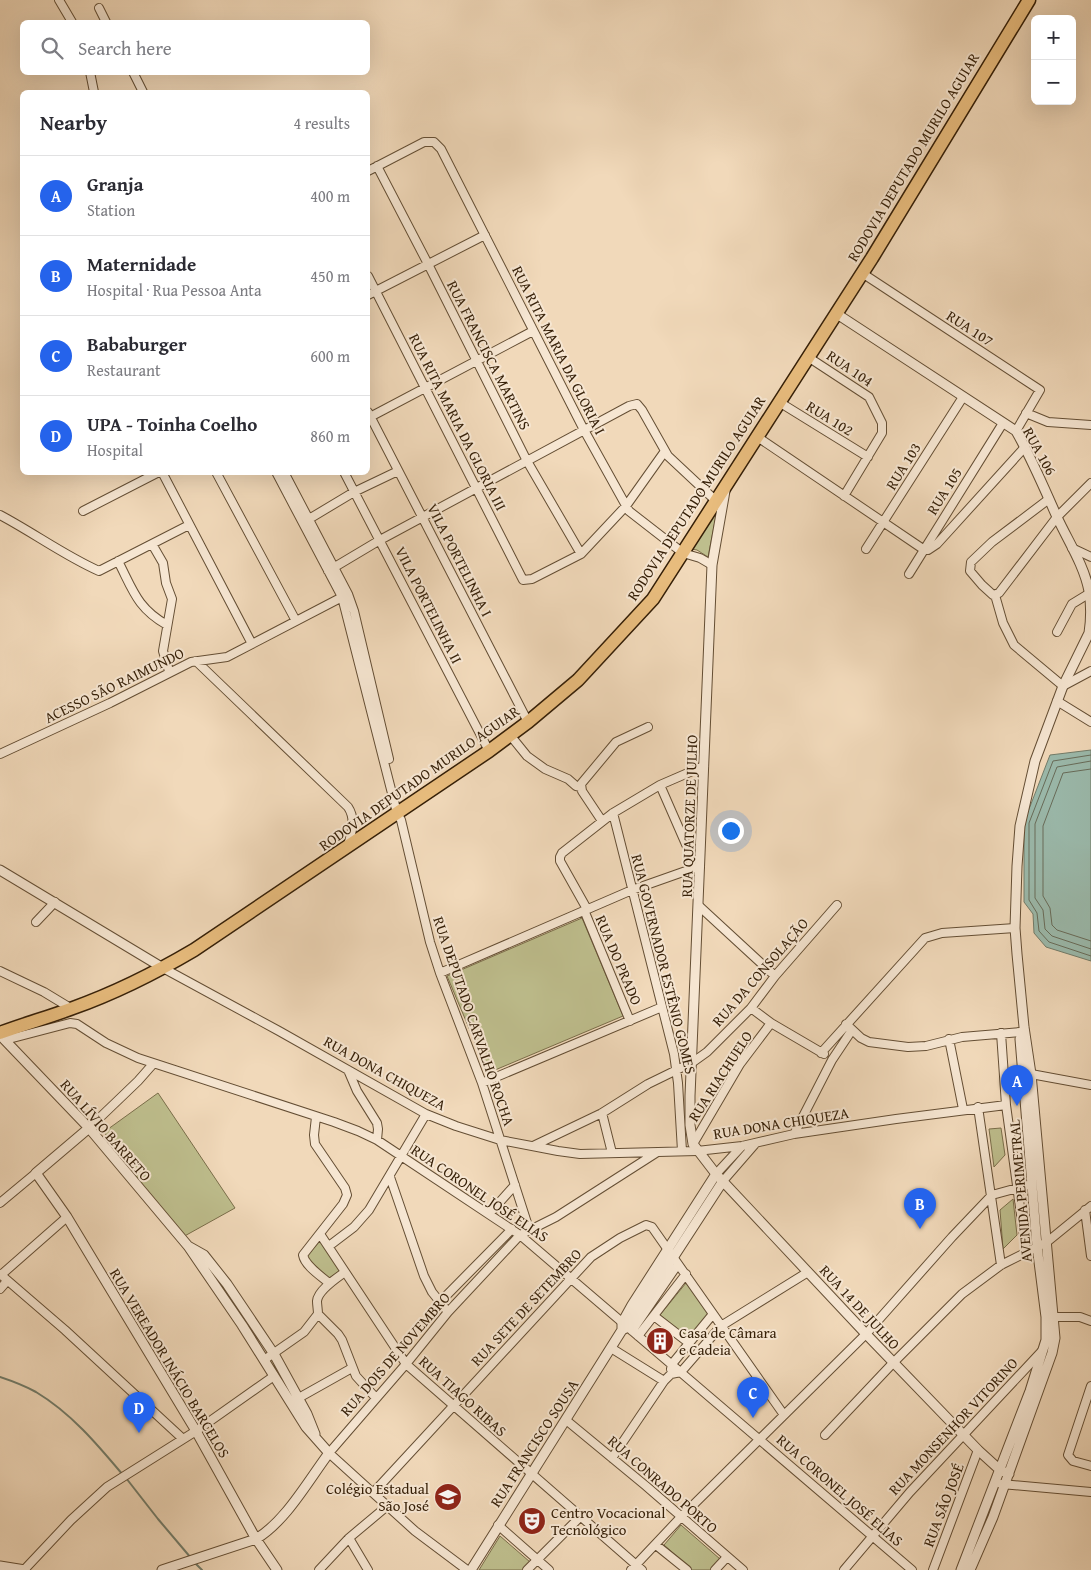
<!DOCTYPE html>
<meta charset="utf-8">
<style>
body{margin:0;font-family:"Gentium Book Plus",serif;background:#f2f2f3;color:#2b2b33}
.controls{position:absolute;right:15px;top:15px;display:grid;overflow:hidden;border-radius:8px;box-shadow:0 5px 20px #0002}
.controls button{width:45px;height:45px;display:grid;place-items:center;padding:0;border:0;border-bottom:1px solid #e1e1e2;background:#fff;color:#2b2b33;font:25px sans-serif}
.you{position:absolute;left:730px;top:830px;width:18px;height:18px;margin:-12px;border:4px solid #fff;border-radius:50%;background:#1a73e8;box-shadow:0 0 0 8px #1a73e833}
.badge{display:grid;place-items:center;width:32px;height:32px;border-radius:50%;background:#2563eb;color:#fff;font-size:16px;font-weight:700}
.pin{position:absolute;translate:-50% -41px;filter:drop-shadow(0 1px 2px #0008)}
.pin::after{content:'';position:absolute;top:26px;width:18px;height:15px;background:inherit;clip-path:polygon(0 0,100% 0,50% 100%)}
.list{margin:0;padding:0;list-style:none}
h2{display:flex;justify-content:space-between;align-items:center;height:65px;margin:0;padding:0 20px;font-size:21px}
h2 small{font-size:16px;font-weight:400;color:#7c7c81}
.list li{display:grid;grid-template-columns:32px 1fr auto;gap:15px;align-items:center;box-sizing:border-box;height:80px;padding:0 20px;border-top:1px solid #e1e1e2}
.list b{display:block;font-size:19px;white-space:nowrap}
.list p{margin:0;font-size:16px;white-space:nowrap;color:#7c7c81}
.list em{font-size:16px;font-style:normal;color:#7c7c81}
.icon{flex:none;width:28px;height:28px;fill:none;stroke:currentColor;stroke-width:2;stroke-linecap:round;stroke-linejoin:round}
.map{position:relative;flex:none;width:1091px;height:1570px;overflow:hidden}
.search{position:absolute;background:#fff;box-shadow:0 5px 20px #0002;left:20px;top:20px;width:350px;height:55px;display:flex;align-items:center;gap:12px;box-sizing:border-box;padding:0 18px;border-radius:8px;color:#7c7c81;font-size:19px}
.panel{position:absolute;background:#fff;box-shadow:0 5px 20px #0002;left:20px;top:90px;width:350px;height:385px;border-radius:8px}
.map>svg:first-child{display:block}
.green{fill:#bebe8d;stroke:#7a6e4a}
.water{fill:#9bbaac;stroke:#727c6a}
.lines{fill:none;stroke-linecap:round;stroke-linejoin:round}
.shore{stroke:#686c5a;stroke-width:1}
.stream{stroke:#727c6a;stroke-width:2}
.minor-casing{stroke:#644e34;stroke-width:10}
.tertiary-casing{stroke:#644e34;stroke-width:11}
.trunk-casing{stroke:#351f07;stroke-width:15}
.minor{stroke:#f6e6d2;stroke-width:8}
.tertiary{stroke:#f6e6d2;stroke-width:9}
.trunk{stroke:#e8bc7d;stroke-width:12}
.labels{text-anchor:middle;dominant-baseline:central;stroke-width:4;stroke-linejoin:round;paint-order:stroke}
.street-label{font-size:15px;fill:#351f07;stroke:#f6e6d2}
.poi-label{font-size:15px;fill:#351f07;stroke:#f6e6d2;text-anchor:start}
</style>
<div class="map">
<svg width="1091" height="1570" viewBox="0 0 1091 1570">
<rect width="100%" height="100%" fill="#f1d9ba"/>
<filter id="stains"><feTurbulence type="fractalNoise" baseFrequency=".004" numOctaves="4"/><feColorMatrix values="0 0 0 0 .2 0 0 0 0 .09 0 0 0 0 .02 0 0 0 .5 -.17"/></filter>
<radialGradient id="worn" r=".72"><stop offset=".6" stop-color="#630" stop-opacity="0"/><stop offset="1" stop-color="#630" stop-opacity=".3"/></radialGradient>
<!-- green -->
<path class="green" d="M 718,506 L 708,557 L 697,550 L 691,549 Z
M 582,918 L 623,1016 L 488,1073 L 447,976 Z
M 158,1093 L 235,1208 L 181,1238 L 104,1132 Z
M 1001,1128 L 1005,1155 L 994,1167 L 989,1129 Z
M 1013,1199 L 1017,1235 L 1003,1249 L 1000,1210 Z
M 321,1240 L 340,1271 L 329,1278 L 305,1257 Z
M 686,1283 L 709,1314 L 689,1338 L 660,1315 Z
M 681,1525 L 720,1559 L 711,1570 L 692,1570 L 664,1545 Z
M 500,1536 L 530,1562 L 522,1570 L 479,1570 Z"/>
<!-- water -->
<path class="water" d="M 1091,750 L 1091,961 L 1046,947 L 1034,933 L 1033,914 L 1024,902 L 1024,822 L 1050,755 Z"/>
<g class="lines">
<!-- shore -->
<path class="shore" d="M 1091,755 L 1053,761 L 1029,823 L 1029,900 L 1037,913 L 1039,931 L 1049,942 L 1091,956
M 1091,761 L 1057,767 L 1035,824 L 1035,898 L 1043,910 L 1045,929 L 1052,936 L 1091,949
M 1091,769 L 1063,773 L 1043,826 L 1043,896 L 1050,908 L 1052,925 L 1057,930 L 1091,941"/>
<!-- stream -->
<path class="stream" d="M 0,1377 C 12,1381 25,1386 36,1392 C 71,1413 97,1444 123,1475
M 126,1478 L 158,1519 L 191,1558
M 194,1562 L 202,1570"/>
<!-- minor casing -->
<g class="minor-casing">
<path id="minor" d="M 59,0 L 72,22
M 99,8 L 106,22
M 90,72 L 94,92
M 133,72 L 143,92
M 377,166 L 428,264 L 527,461 L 581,554
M 368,171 L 424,142 L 434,142 L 441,149 L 584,430 L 629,511 L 683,553 L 700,558 L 712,565
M 862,273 L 1040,390 L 1016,431
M 368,276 L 523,580 L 532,579 L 581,554 L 626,506 L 665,451
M 368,295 L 485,235
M 808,357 L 869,397 L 882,423 L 882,433 L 844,496
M 779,402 L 868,457
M 368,412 L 528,722
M 1026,413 L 1048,422 L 1091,425
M 370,417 L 533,331
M 756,436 L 923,549 L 928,550 L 937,544 L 1025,447
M 162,472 L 252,644
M 216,472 L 296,621
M 276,472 L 342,597 L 397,813 L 401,820 L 430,942 L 440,973 L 482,1083 L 529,1229
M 284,472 L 348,594 L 354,611 L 389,759
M 344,472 L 489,751
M 1049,499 L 992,542 L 971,562 L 970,571 L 982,585 L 993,595 L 999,593 L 1057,517 L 1091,483
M 83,511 L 159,472
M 0,515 C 34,533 65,556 99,571 L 189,525
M 304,522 L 354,492 L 398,471
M 152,544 L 163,563 L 166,583 L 172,599 L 163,651 L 169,671
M 1072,548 L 1091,557
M 866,549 L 963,397
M 118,561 C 133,590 137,608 167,625
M 328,571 L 380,540 L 629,406 L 637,404 L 642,410 L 668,456 L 715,500
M 909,574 L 1003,423
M 995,595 L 1003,623 L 1014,645 L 1063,686 L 1091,671
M 1057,632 L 1072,604 L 1090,593
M 196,661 L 348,807 C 356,819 352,832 348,845
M 1057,701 L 1091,722
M 510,735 L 527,756 L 545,769 L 568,779 L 576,786 L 581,787
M 0,754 L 110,703 L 191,662 L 227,657 L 348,594
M 660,785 L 688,849 L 692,869
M 613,813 L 674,1054 L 678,1083 L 682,1151
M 602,821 L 582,791 L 581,784 L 616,742 L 648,727
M 699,906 L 775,976
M 587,909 L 560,861 L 560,857 L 562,853 L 613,813 L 660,785 L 704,766
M 584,910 L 630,1021
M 36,922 L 55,902
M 163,968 L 279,1031 L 426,1114 L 456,1126 L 500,1140 L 558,1151 L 580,1154 L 697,1151 L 742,1146 L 794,1134 L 896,1119 L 1006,1105
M 0,971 L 44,992 L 72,1009
M 440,973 L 632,890 L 700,866
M 751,1008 L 771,1023 L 824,1054
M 846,1024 L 861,1038 L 869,1042 L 908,1047 L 926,1046 L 962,1037 L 1020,1032
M 1001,1033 L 1006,1105 L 1026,1251
M 949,1039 L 963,1109
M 5,1040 L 70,1023 L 77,1024 L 106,1043 L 138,1058 L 334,1122 L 358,1131 L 377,1140 L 520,1235 L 912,1570
M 821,1053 L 925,938 L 942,933 L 1015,928
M 348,1070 L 357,1091 L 377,1123 L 378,1129 L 377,1140
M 1031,1074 L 1091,1085
M 482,1083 L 662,1007
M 978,1107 L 1001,1265
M 602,1113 L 612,1153
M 316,1117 L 314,1135 L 315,1144 L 345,1188 L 347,1195 L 343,1204 L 303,1255 C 305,1266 321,1276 329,1283
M 89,1128 L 138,1081 L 153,1064
M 794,1134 L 832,1060 L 852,1030
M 693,1144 L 740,1064 L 771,1023
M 533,1146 L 602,1113 L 648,1084 L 693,1062 L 707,1052 L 751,1008 L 775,976 L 837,905
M 716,1174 L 742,1146
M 390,1177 L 424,1276 L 432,1292 L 448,1312
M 723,1181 L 756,1143
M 0,1203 L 36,1173
M 1085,1210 L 1091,1256
M 489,1214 L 515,1185
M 320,1234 L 406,1364 L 642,1570
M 329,1246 L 354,1227 L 369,1210 L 426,1114
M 0,1274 L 65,1330 L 183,1439
M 1,1275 L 67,1217
M 0,1289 L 7,1281
M 439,1303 L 512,1229
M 318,1314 L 338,1334 L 342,1340 L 356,1376 L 376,1398
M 654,1316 L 689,1343
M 1049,1317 L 1080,1317 L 1091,1321
M 632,1331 L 678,1264
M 638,1336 L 686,1274
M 611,1348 L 664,1381
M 264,1360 L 304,1332 L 318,1314 C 318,1310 317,1305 317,1301 C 318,1290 337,1278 345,1272
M 671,1369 L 672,1364 L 713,1314
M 1091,1386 L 1068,1455 L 1073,1461 L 1091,1466
M 295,1400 L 352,1368
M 566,1420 L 646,1486 L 743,1570
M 825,1435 L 893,1363 L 962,1294 L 1001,1265 L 1047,1242 L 1091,1206
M 612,1458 L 664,1381 L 671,1374 L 681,1372 L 721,1326 L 808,1272
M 1001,1484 L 1091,1492
M 373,1493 L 591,1257 L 620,1238 L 646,1225 L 652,1227 L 784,1415
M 498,1525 L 549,1570
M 349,1538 L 368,1570
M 656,1545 L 687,1570
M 24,1570 L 71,1520 L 107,1487 L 196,1431 L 274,1376
M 319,1570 L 349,1538 L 386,1507
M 467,1570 L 415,1531 L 329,1453 L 406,1364 L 448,1312 L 520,1235 L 556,1217 L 656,1153
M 527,1570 L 580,1517
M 631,1570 L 681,1517 L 866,1334 L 952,1237 L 992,1195 L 1032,1184
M 715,1570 L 727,1557
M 844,1570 L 910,1492 L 1042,1351
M 933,1570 L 978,1450"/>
</g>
<!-- tertiary casing -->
<g class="tertiary-casing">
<path id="tertiary" d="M 837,314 L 1016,431 C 1032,459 1044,488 1057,517 C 1068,541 1084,565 1089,591 C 1091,604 1091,620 1089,633 L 1063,686 L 1035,761 L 1020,826 L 1017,866 L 1015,928 L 1017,954 L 1024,1027 L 1031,1074 L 1055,1338 L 1052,1353 L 993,1517 L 970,1570
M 725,491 L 712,565 L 690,1096 L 690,1125 L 693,1144 L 716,1174 L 866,1334 L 978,1450 L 1000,1470 L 1009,1474
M 0,870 L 163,968
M 0,1035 L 89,1128 L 188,1246 L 242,1325 L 306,1427 L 329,1453 C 308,1481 286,1521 256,1539 L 162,1570
M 89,1128 L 36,1173 L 67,1217 L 196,1431 L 256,1539 L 277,1570
M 188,1246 L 204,1255 L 227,1284 L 274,1354 L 307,1414 L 315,1434
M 622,1330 L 628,1327 L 723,1181
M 0,1566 L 25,1570
M 471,1570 L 622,1330 L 622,1323 L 632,1305 L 716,1174
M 961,1570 L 1030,1391 L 1046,1340 L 1046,1317 L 1037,1246 L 1020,1039"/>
</g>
<!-- trunk casing -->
<g class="trunk-casing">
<path id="trunk" d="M 0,1033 C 24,1024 49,1017 73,1008 C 115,993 155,973 194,950 L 489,751 L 528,722 L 578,680 L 653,599 L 872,258 L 1029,0"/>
</g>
<!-- minor -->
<use href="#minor" class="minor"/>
<!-- tertiary -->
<use href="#tertiary" class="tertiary"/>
<!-- trunk -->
<use href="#trunk" class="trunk"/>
</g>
<!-- icons -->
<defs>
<g id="building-disc" transform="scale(1.4375)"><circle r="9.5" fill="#8f2418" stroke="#f6e6d2"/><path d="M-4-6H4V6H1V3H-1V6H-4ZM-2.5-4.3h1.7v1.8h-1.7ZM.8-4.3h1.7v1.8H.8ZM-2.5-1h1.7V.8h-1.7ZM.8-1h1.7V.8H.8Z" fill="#fff"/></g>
<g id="school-disc" transform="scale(1.4375)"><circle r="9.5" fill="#8f2418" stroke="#f6e6d2"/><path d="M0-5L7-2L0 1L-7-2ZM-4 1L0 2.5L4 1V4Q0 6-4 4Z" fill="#fff"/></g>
<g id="theatre-disc" transform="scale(1.4375)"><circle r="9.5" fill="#8f2418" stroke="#f6e6d2"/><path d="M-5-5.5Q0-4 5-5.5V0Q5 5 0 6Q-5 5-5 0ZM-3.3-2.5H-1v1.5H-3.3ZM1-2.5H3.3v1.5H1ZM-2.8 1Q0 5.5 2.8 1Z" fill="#fff"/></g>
</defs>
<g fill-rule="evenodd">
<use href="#building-disc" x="660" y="1341"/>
<use href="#school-disc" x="448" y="1497"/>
<use href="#theatre-disc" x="532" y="1521"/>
</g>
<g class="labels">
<!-- street labels -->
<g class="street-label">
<text transform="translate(913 157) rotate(-59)">RODOVIA DEPUTADO MURILO AGUIAR</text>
<text transform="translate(970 328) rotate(33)">RUA 107</text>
<text transform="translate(559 350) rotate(63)">RUA RITA MARIA DA GLORIA I</text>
<text transform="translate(489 355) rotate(63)">RUA FRANCISCA MARTINS</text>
<text transform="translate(850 368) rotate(34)">RUA 104</text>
<text transform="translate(830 418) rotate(32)">RUA 102</text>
<text transform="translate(458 422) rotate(63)">RUA RITA MARIA DA GLORIA III</text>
<text transform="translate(1040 451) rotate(61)">RUA 106</text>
<text transform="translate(903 466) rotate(-58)">RUA 103</text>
<text transform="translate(944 491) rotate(-58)">RUA 105</text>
<text transform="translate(696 498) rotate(-57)">RODOVIA DEPUTADO MURILO AGUIAR</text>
<text transform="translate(460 560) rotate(63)">VILA PORTELINHA I</text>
<text transform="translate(429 605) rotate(63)">VILA PORTELINHA II</text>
<text transform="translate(114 685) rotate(-26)">ACESSO SÃO RAIMUNDO</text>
<text transform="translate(419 778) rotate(-35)">RODOVIA DEPUTADO MURILO AGUIAR</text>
<text transform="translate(689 816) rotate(-88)">RUA QUATORZE DE JULHO</text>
<text transform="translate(619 960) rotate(67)">RUA DO PRADO</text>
<text transform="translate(664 964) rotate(76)">RUA GOVERNADOR ESTÊNIO GOMES</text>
<text transform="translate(760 972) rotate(-49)">RUA DA CONSOLAÇÃO</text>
<text transform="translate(474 1021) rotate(71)">RUA DEPUTADO CARVALHO ROCHA</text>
<text transform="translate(385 1073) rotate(29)">RUA DONA CHIQUEZA</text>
<text transform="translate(720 1076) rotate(-57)">RUA RIACHUELO</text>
<text transform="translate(781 1123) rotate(-9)">RUA DONA CHIQUEZA</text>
<text transform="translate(106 1130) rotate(49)">RUA LÍVIO BARRETO</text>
<text transform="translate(1020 1191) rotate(-95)">AVENIDA PERIMETRAL</text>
<text transform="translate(480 1193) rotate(34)">RUA CORONEL JOSÉ ELIAS</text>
<text transform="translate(526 1307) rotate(-47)">RUA SETE DE SETEMBRO</text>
<text transform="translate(860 1307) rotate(47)">RUA 14 DE JULHO</text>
<text transform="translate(395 1354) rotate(-49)">RUA DOIS DE NOVEMBRO</text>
<text transform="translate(170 1363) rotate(59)">RUA VEREADOR INÁCIO BARCELOS</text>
<text transform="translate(463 1396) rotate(42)">RUA TIAGO RIBAS</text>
<text transform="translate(953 1426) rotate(-47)">RUA MONSENHOR VITORINO</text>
<text transform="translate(534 1443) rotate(-57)">RUA FRANCISCO SOUSA</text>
<text transform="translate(663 1484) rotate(41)">RUA CONRADO PORTO</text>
<text transform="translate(840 1490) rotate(41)">RUA CORONEL JOSÉ ELIAS</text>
<text transform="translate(943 1505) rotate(-69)">RUA SÃO JOSÉ</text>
</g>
<!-- poi labels -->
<g class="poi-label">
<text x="679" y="1332">Casa de Câmara<tspan x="679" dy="17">e Cadeia</tspan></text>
<text x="429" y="1488" text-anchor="end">Colégio Estadual<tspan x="429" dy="17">São José</tspan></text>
<text x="551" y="1512">Centro Vocacional<tspan x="551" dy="17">Tecnológico</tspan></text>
</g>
</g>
<rect width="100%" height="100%" filter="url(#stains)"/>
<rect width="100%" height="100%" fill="url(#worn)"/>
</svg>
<div class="controls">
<button>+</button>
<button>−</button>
</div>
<div class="you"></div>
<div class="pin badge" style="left:1017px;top:1106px">A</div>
<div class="pin badge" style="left:920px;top:1229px">B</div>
<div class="pin badge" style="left:753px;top:1418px">C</div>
<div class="pin badge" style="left:139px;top:1433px">D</div>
<div class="search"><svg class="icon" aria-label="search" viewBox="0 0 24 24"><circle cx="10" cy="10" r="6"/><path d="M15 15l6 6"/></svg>Search here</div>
<section class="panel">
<h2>Nearby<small>4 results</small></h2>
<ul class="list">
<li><span class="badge">A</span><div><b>Granja</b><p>Station</p></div><em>400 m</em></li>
<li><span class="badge">B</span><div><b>Maternidade</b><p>Hospital · Rua Pessoa Anta</p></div><em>450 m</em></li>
<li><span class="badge">C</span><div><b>Bababurger</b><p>Restaurant</p></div><em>600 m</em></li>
<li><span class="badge">D</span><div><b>UPA - Toinha Coelho</b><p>Hospital</p></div><em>860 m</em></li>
</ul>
</section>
</div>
